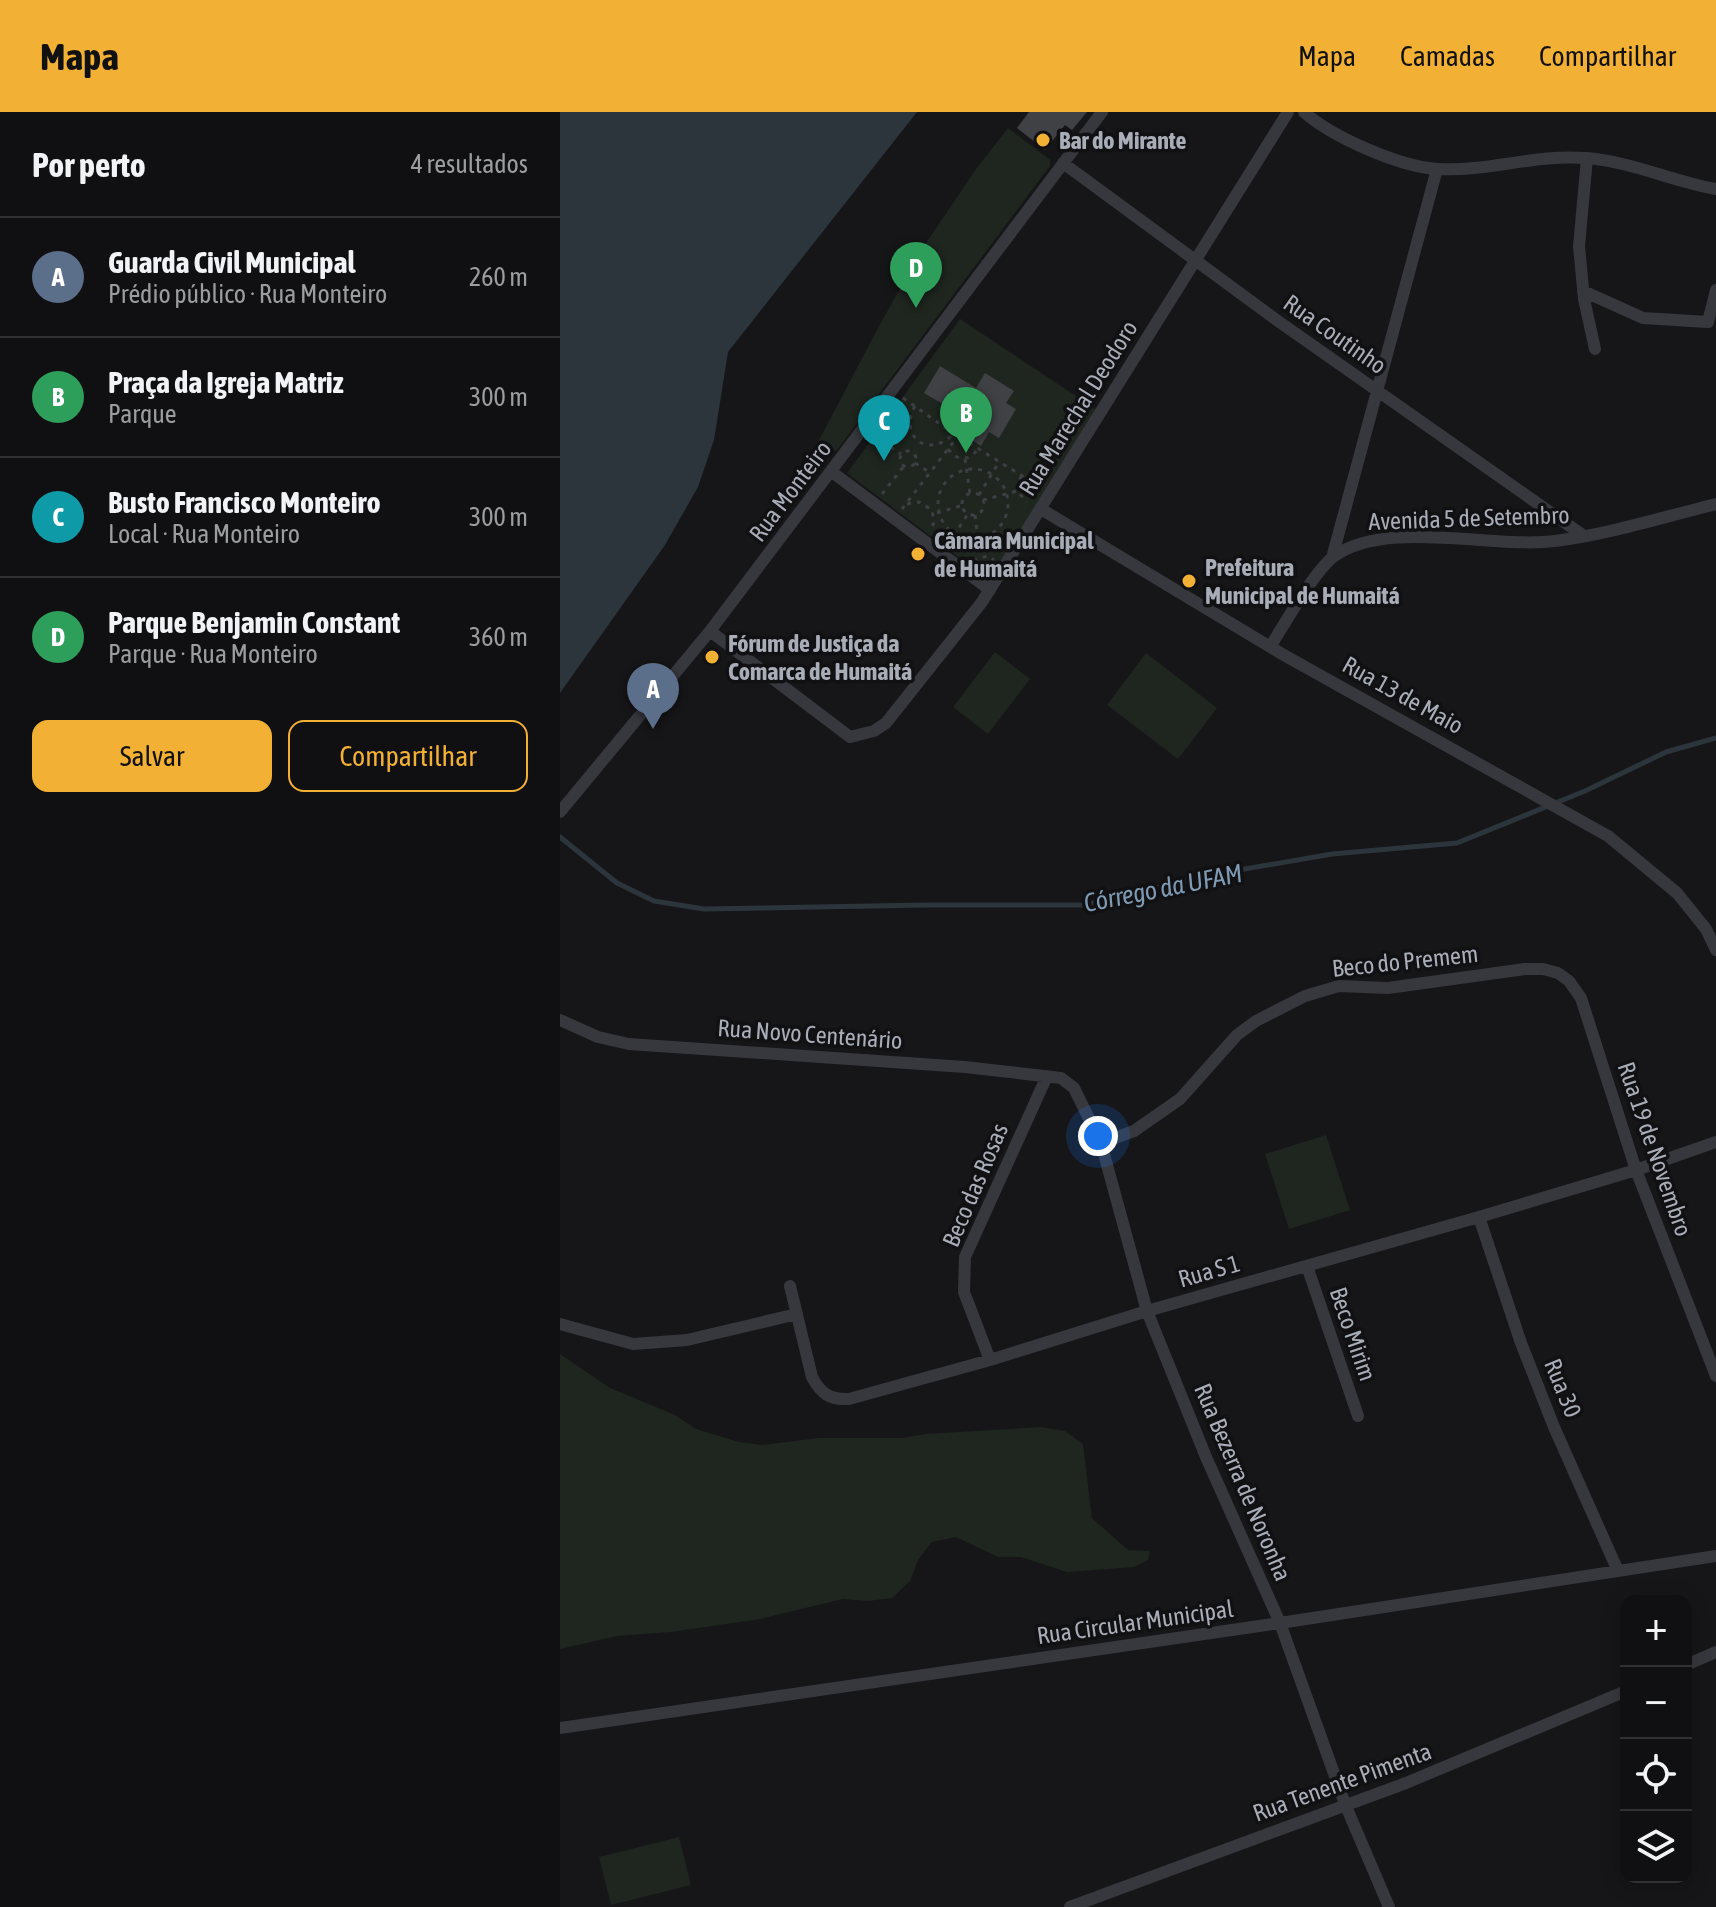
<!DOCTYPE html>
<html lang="pt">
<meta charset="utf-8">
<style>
body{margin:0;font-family:"Asap Condensed",sans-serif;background:#1e1e20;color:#f1f3f6}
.controls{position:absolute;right:24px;bottom:24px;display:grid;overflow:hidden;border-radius:16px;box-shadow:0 4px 20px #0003}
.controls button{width:72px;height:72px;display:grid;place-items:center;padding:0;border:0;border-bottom:2px solid #303032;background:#101012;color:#f1f3f6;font:40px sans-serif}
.you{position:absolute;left:538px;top:1024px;width:28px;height:28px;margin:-20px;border:6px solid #fff;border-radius:50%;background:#1a73e8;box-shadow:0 0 0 12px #1a73e833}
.badge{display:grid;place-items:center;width:52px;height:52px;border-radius:50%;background:#f2b134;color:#fff;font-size:26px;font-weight:700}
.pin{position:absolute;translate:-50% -66px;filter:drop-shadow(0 2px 4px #0008)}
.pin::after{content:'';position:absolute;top:42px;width:28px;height:24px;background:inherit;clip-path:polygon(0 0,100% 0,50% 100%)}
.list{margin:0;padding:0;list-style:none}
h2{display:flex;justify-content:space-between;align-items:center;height:104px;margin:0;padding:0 32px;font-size:34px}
h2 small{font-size:26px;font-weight:400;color:#9c9d9f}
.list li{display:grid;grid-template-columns:52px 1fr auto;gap:24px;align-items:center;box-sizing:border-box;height:120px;padding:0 32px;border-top:2px solid #303032}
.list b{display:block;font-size:30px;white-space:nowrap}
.list p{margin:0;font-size:26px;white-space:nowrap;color:#9c9d9f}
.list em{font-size:26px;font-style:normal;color:#9c9d9f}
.actions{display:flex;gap:16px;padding:24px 32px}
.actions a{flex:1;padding:18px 0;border:2px solid #f2b134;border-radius:16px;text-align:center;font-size:28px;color:#f2b134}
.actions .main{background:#f2b134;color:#111}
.icon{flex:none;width:44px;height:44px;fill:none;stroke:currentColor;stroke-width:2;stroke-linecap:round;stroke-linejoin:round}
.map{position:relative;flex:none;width:1156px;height:1795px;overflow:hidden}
header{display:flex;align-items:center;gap:48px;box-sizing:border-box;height:112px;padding:0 40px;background:#f2b134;color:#111}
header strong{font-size:38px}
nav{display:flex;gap:44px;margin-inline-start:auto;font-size:28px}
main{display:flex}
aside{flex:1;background:#101012}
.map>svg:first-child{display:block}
.green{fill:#1e261f}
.water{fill:#2c353c}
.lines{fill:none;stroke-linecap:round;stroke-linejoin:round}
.stream{stroke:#2c353c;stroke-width:5}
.building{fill:#404145}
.path{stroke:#3d3f44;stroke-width:3;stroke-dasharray:4 6;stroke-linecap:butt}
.minor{stroke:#37383d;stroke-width:12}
.poi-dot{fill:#f2b134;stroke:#111113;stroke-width:3}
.labels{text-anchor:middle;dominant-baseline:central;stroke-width:7;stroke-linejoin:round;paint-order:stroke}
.poi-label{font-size:24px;font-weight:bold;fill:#a8adb8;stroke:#111113;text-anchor:start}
.street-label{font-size:24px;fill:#a8adb8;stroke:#111113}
.water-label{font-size:26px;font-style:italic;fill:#7f9bb3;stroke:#111113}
</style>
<header>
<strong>Mapa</strong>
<nav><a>Mapa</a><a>Camadas</a><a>Compartilhar</a></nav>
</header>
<main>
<aside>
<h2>Por perto<small>4 resultados</small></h2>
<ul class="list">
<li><span class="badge" style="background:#5c6f8a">A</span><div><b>Guarda Civil Municipal</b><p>Prédio público · Rua Monteiro</p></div><em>260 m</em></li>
<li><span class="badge" style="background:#2e9e5b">B</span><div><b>Praça da Igreja Matriz</b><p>Parque</p></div><em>300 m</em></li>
<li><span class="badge" style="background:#0f9aa8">C</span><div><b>Busto Francisco Monteiro</b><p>Local · Rua Monteiro</p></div><em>300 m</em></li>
<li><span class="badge" style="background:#2e9e5b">D</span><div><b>Parque Benjamin Constant</b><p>Parque · Rua Monteiro</p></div><em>360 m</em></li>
</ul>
<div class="actions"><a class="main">Salvar</a><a>Compartilhar</a></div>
</aside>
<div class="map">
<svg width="1156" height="1795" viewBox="0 0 1156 1795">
<rect width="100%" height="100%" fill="#161618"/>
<!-- green -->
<path class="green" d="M 448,16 L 490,48 L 490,54 L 277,338 L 265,341 L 258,330 L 318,216 L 362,137 L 416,57 Z
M 400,207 L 537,298 L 430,469 L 287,361 Z
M 435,540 L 470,567 L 428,622 L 393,595 Z
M 586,541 L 657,596 L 618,647 L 547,593 Z
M 766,1023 L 790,1098 L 729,1117 L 705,1042 Z
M 0,1242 L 50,1276 L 115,1303 L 136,1317 L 179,1330 L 202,1333 L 259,1326 L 343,1326 L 365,1322 L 481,1315 L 505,1319 L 523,1332 L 532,1406 L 568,1438 L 590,1439 L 588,1448 L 574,1455 L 507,1460 L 461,1445 L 438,1445 L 396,1425 L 372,1430 L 358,1448 L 350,1469 L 332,1486 L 308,1489 L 283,1487 L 200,1507 L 111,1520 L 57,1524 L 0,1537 Z
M 119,1725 L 131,1773 L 51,1793 L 39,1745 Z"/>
<!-- water -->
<path class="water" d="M 0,0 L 357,0 L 168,240 L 154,328 L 138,375 L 105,433 L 0,581 Z"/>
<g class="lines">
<!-- stream -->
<path class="stream" d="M 0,725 L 57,771 L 94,789 L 144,797 L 366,793 L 525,793 L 650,763 L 772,742 L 897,731 L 1025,679 L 1106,640 L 1156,626"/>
</g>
<!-- building -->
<path class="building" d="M 469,0 L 527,0 L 512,18 L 505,13 L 485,38 L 457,16 Z
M 380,254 L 416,276 L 425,261 L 454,279 L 446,291 L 456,297 L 439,326 L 429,320 L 421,334 L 392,316 L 400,302 L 364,281 Z"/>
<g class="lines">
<!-- path -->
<path class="path" d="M 343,286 L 390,319 L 480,375
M 355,294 C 339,322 365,346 390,325 L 390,319
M 314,324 L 341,342
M 388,337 C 398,350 409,349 419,336
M340 347a8 8 0 1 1 16 0a8 8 0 1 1-16 0Z
M 405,347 L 410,382
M 355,351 L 369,360
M378 392a35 35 0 1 1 70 0a35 35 0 1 1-70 0Z
M 461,364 L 457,379 L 467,390
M402 392a11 11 0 1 1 22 0a11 11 0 1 1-22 0Z
M 322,382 L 344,354
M 419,383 L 439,350
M 423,388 L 457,379
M 347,392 L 359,390 L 372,398 L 374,410 L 371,418
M 342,397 L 398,324
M 377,401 L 400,394
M 415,403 L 420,443
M 388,432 L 408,402
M 413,448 L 428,444 L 434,448"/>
<!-- minor -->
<path class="minor" d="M 744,0 C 772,25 840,55 878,57 C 927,60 976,42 1025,46 C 1069,49 1112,69 1156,77
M 1027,46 L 1019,134 L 1024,187 L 1035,237
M 503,51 L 718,209 L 1024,424
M 1023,179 L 1083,206 L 1148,210 L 1156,178
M 272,360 L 430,478
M 481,397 L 722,542 L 1048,724 L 1117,781 L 1146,817 L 1156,838
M 772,446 L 877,57
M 150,519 L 290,625 L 314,619 L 326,611 L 422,490 L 728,0
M 710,535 C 724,513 754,460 773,445 C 825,406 932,437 995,429 C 1050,422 1103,405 1156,392
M 0,700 L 150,519 L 542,0
M 0,908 L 38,925 L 69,932 L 405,955 L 501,966 L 514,976 L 541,1031 L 587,1199 L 646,1345 L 720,1511 L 785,1692 L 829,1795
M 541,1031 L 574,1019 L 620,987 L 677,923 L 696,909 L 745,884 L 779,874 L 828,876 L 965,857 L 983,857 L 998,861 L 1009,869 L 1021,886 L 1076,1058 L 1156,1264
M 919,1105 L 961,1231 L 994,1315 L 1058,1459
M 747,1154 L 798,1304
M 230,1174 L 252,1265 C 261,1282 270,1288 289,1287 L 430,1248 L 587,1199 L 919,1105 L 1076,1058 L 1156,1030
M 0,1212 L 73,1232 L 127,1228 L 237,1202
M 430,1248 L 404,1180 L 405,1145 L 487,964
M 1126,1553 L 1156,1540
M 0,1616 L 720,1511 L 1156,1444
M 510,1795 L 846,1671 L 1066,1579"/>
</g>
<!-- markers -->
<g class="poi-dot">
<circle cx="483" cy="28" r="8"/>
<circle cx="358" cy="442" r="8"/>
<circle cx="629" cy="469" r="8"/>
<circle cx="152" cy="545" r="8"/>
</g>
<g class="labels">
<!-- poi labels -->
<g class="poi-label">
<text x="499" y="28">Bar do Mirante</text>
<text x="374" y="428">Câmara Municipal<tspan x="374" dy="28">de Humaitá</tspan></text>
<text x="645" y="455">Prefeitura<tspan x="645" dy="28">Municipal de Humaitá</tspan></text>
<text x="168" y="531">Fórum de Justiça da<tspan x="168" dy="28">Comarca de Humaitá</tspan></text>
</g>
<!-- street labels -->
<g class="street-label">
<text transform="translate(775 222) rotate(35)">Rua Coutinho</text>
<text transform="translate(518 296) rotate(-58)">Rua Marechal Deodoro</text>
<text transform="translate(230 379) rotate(-53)">Rua Monteiro</text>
<text transform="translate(909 406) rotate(-2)">Avenida 5 de Setembro</text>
<text transform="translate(843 583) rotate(29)">Rua 13 de Maio</text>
<text transform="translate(845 849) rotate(-6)">Beco do Premem</text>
<text transform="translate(250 922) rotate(4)">Rua Novo Centenário</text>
<text transform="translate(1095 1037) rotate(71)">Rua 19 de Novembro</text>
<text transform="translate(415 1073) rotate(-67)">Beco das Rosas</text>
<text transform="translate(649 1159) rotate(-16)">Rua S 1</text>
<text transform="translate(793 1222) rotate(71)">Beco Mirim</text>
<text transform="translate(1003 1276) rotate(68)">Rua 30</text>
<text transform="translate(683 1370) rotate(67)">Rua Bezerra de Noronha</text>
<text transform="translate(575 1510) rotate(-8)">Rua Circular Municipal</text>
<text transform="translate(782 1670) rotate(-20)">Rua Tenente Pimenta</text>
</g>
<!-- water labels -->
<g class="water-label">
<text transform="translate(603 776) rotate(-11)">Córrego da UFAM</text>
</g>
</g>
</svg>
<div class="controls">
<button>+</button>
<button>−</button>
<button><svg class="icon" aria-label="locate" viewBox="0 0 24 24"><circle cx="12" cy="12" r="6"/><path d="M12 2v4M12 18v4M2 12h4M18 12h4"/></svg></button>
<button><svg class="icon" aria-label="layers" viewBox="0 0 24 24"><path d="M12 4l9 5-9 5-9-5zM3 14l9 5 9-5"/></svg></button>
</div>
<div class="you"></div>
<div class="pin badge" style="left:93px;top:617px;background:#5c6f8a">A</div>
<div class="pin badge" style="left:406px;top:341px;background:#2e9e5b">B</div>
<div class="pin badge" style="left:324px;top:349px;background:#0f9aa8">C</div>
<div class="pin badge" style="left:356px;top:196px;background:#2e9e5b">D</div>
</div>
</main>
